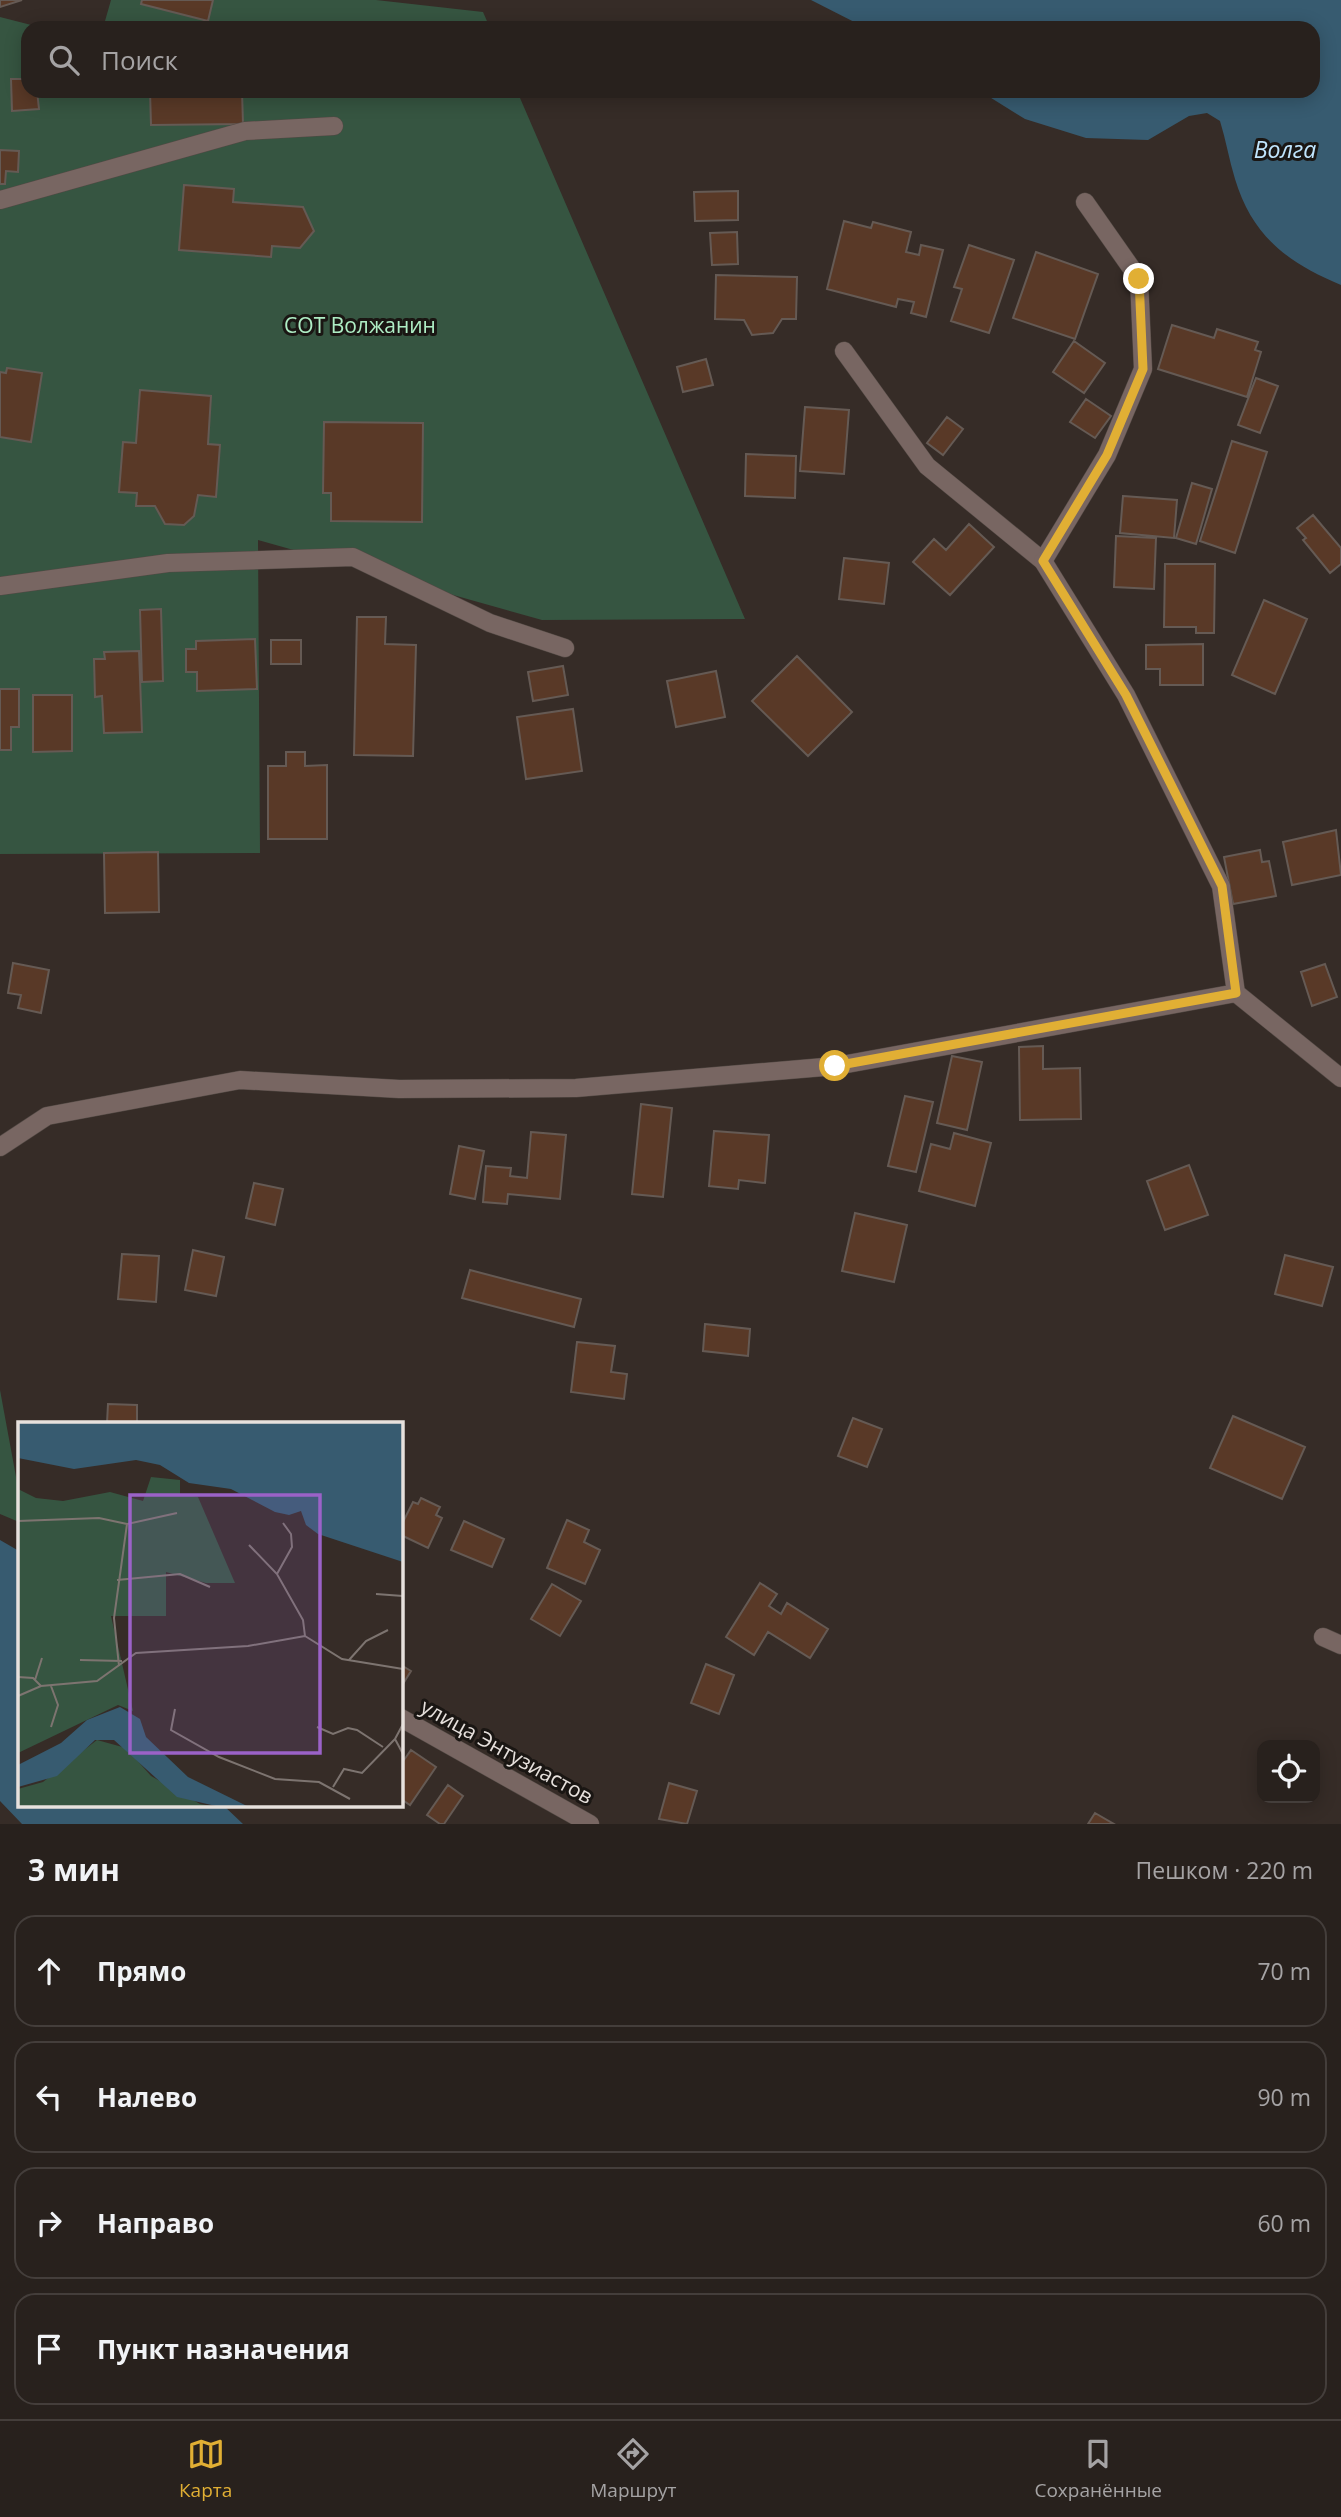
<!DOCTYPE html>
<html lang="ru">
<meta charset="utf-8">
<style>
body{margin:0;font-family:"Open Sans",sans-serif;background:#342e2a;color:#f1f3f6}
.controls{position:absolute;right:21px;bottom:21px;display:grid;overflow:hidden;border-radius:14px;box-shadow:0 4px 18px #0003}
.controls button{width:63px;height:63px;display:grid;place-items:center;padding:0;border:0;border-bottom:2px solid #443e3b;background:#28211d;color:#f1f3f6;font:35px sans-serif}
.stop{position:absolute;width:21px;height:21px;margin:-16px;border:5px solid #e1af34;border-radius:50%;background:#fff}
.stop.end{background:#e1af34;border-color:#fff;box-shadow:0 2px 7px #0008}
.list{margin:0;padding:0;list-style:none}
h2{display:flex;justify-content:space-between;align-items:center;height:91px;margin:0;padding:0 28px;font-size:30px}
h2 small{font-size:23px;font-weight:400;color:#a5a3a4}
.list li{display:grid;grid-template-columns:46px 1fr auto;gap:21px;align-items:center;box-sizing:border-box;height:112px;margin:0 14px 14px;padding:0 14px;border:2px solid #443e3b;border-radius:21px}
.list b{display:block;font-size:26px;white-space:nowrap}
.list em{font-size:23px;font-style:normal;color:#a5a3a4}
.icon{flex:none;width:38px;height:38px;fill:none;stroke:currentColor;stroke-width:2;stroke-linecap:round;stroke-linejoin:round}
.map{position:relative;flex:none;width:1341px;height:1824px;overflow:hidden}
.search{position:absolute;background:#28211d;box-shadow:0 4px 18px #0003;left:21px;right:21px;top:21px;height:77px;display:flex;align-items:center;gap:18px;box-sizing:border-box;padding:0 24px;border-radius:21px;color:#a5a3a4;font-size:26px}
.sheet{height:595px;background:#28211d}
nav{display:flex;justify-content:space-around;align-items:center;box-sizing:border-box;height:98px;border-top:2px solid #443e3b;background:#28211d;font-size:19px;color:#a5a3a4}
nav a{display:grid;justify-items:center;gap:4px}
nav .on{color:#e1af34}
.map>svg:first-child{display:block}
.green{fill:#365541}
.water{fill:#375b70}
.building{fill:#593927;stroke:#655a54;stroke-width:2}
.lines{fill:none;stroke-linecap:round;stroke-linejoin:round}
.lane-casing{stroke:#524944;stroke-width:19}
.street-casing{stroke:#524944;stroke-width:19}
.lane{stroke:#786662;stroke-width:18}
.street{stroke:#786662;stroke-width:18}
.route{stroke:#e1af34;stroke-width:9}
.labels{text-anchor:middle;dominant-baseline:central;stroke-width:6;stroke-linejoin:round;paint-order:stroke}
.park-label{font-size:21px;fill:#aeedc4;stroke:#1a1613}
.street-label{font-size:21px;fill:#e7e1dd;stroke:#1a1613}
.water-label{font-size:23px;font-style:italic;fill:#c0e5fd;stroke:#1a1613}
.inset-road{fill:none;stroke:#7d7470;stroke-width:2}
.view{fill:#9b62c8;fill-opacity:0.15;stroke:#9b62c8;stroke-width:3.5}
.inset-edge{fill:none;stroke:#e7e1dd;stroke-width:3.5}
</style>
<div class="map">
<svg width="1341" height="1824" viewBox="0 0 1341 1824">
<rect width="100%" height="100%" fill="#362c27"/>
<!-- green -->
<path class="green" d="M 111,0 L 376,0 L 483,12 L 490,28 L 103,28 Z
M 0,17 L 43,28 L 28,28 L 28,91 L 517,91 L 745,619 L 542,620 L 258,540 L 260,853 L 0,854 Z
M 0,1390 L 19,1493 L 19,1522 L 0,1514 Z"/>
<!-- water -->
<path class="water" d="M 811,0 L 1341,0 L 1341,285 C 1288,263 1252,236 1235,179 C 1229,160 1226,140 1220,121 L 1207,113 L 1189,116 L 1148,140 L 1086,138 L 1025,119 L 980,91 L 1313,91 L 1313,28 L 866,28 Z
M 0,1540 L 19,1551 L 19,1805 L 223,1805 L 243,1824 L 22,1824 L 0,1801 Z"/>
<!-- building -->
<path class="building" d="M 0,0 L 22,0 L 0,7 Z
M 142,0 L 213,0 L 208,21 L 141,4 Z
M 11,79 L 28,79 L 28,91 L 37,91 L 39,109 L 12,111 Z
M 150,91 L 242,91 L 243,124 L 151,125 Z
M 0,150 L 19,151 L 18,172 L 6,171 L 5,184 L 0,184 Z
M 184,185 L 234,189 L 233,202 L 303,207 L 314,231 L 300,248 L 272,246 L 271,257 L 179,250 Z
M 738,191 L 738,220 L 695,221 L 694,192 Z
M 844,221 L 871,228 L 873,222 L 911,232 L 906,252 L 919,255 L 921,245 L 943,250 L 926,317 L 911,313 L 914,302 L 898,299 L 896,307 L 827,289 Z
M 737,232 L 738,264 L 712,265 L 710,233 Z
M 969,245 L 1014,260 L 989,333 L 951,321 L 962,289 L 954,287 Z
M 1036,252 L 1098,274 L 1075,339 L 1013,318 Z
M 716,275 L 797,277 L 796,319 L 782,319 L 773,333 L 752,335 L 744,320 L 715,319 Z
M 1172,325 L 1214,338 L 1217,329 L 1258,342 L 1255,350 L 1261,352 L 1247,397 L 1158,369 Z
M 1074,341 L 1105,363 L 1084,393 L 1053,372 Z
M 706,359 L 713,385 L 683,392 L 677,367 Z
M 7,368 L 42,373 L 31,442 L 0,437 L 0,372 L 6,373 Z
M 1256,378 L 1278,386 L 1260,433 L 1238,425 Z
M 140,390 L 211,396 L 208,444 L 220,445 L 216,497 L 198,495 L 194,516 L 184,525 L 165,524 L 155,506 L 136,506 L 137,493 L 119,492 L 123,442 L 136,443 Z
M 1086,399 L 1111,416 L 1095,438 L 1070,422 Z
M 805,407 L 849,410 L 844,474 L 800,471 Z
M 947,417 L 963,429 L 943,455 L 927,443 Z
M 324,422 L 423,423 L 422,522 L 331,521 L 331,493 L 323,493 Z
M 1232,441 L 1267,452 L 1235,553 L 1200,541 Z
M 746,454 L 796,456 L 795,498 L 745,496 Z
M 1192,483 L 1212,489 L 1196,544 L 1176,538 Z
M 1123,496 L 1177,500 L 1174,538 L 1120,533 Z
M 1313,515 L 1341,548 L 1341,564 L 1330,573 L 1303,540 L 1306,538 L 1297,528 Z
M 969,524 L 994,547 L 950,595 L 913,562 L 934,539 L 946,550 Z
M 1116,536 L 1156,538 L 1154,589 L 1114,587 Z
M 844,558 L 889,563 L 884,604 L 839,599 Z
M 1165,564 L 1215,564 L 1214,633 L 1196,633 L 1196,627 L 1164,627 Z
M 1264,600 L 1307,619 L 1275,694 L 1232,675 Z
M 161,609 L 163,681 L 142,682 L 140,610 Z
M 357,617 L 386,617 L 385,644 L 416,645 L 413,756 L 354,755 Z
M 255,639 L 257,689 L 197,691 L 197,672 L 186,672 L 186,649 L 196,649 L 196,641 Z
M 271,640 L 301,640 L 301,664 L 271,664 Z
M 1203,644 L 1203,685 L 1160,685 L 1160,669 L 1146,669 L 1146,645 Z
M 139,651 L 142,732 L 104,733 L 102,696 L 95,697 L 94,659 L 105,659 L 104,652 Z
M 797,656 L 852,712 L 808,756 L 752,701 Z
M 563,666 L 568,695 L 533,701 L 528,672 Z
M 716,671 L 725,717 L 676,727 L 667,681 Z
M 0,689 L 19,689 L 19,727 L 11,727 L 11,750 L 0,750 Z
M 33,695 L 72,695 L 72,751 L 33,752 Z
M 573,709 L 582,771 L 526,779 L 517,717 Z
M 286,752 L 305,752 L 305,766 L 327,765 L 327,839 L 268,839 L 268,766 L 286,766 Z
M 1336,830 L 1341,875 L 1292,885 L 1283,842 Z
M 1260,850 L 1262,862 L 1269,861 L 1276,896 L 1233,904 L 1224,857 Z
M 158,852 L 159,912 L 105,913 L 104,853 Z
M 13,963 L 49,970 L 41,1013 L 18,1008 L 21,995 L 8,993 Z
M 1325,964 L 1337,997 L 1312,1006 L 1301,972 Z
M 1043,1046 L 1043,1069 L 1080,1068 L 1081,1119 L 1020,1120 L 1019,1047 Z
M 952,1056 L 982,1062 L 967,1130 L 937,1123 Z
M 905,1096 L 933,1102 L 916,1172 L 888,1166 Z
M 641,1104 L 672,1108 L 663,1197 L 632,1194 Z
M 714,1131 L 769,1135 L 765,1183 L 739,1180 L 738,1189 L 709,1186 Z
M 531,1132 L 566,1135 L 560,1199 L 508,1194 L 507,1204 L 483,1202 L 486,1166 L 511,1168 L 510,1176 L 527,1178 Z
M 954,1133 L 991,1143 L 975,1206 L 919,1191 L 931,1144 L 950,1149 Z
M 459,1146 L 484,1151 L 475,1199 L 450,1194 Z
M 1189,1165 L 1208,1215 L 1165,1230 L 1147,1181 Z
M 254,1183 L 283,1189 L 275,1225 L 246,1218 Z
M 855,1213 L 907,1225 L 894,1282 L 842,1271 Z
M 193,1250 L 224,1257 L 216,1296 L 185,1290 Z
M 122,1254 L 159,1256 L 156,1302 L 118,1299 Z
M 1285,1255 L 1333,1267 L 1322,1306 L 1275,1294 Z
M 470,1270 L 581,1299 L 574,1327 L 462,1298 Z
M 705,1324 L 750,1329 L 748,1356 L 703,1351 Z
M 577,1342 L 615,1346 L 611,1372 L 627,1374 L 624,1399 L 571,1392 Z
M 108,1404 L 137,1405 L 137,1423 L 107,1423 Z
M 1233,1416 L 1305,1447 L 1282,1499 L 1210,1468 Z
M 853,1418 L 882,1429 L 867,1467 L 838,1456 Z
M 421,1498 L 440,1507 L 436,1515 L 442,1518 L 428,1548 L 401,1535 L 401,1526 L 413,1502 L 418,1504 Z
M 567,1520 L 589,1530 L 584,1542 L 600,1550 L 585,1584 L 547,1568 Z
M 464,1521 L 504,1539 L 492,1567 L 451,1550 Z
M 760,1583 L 777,1594 L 769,1606 L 781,1614 L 787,1603 L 828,1629 L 810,1658 L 768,1632 L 754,1655 L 726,1637 Z
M 552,1584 L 581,1601 L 560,1636 L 531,1619 Z
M 706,1664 L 734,1675 L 719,1714 L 691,1703 Z
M 401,1665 L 411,1671 L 401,1687 Z
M 411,1750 L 436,1767 L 410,1805 L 401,1799 L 401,1758 L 404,1760 Z
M 669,1783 L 697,1791 L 687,1824 L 659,1819 Z
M 448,1785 L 463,1796 L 444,1824 L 440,1824 L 427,1815 Z
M 1095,1813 L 1114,1824 L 1088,1824 Z"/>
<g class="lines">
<!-- lane casing -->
<g class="lane-casing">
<path id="lane" d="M 844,351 L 927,466 L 1043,561 L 1107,455 L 1143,369 L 1139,279 L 1085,202
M 0,586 L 168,563 L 353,557 L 490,623 L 565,648
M 1323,1637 L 1341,1645"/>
</g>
<!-- street casing -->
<g class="street-casing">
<path id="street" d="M 0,200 L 245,131 L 334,126
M 1043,561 L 1126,695 L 1221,886 L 1236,993 L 1341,1078
M 0,1147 L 47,1116 L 240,1080 L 399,1089 L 576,1088 L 836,1066 L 1236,993
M 401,1718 L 590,1824"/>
</g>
<!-- lane -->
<use href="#lane" class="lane"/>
<!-- street -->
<use href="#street" class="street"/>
</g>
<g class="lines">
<!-- route -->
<path class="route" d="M 835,1066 L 1236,993 L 1222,886 L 1126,695 L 1043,561 L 1107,455 L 1143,369 L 1139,279"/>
</g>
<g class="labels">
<!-- park labels -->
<g class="park-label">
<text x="360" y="325">СОТ Волжанин</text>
</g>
<!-- street labels -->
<g class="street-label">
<text transform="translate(507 1751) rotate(29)">улица Энтузиастов</text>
</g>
<!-- water labels -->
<g class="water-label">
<text x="1285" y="149">Волга</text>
</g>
</g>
<!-- overview -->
<g transform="translate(18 1422)">
<rect width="385" height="385" fill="#362c27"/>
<path d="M 133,55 L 162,58 L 162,72 L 180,75 L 217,161 L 188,161 L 148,150 L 148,194 L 93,194 L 115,289 L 100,283 L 0,331 L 0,67 L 18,76 L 45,79 L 92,70 L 125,79 ZM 79,318 L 108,326 L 133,354 L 182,382 L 199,385 L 0,385 L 0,367 L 25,360 Z" fill="#365541"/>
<path d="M 0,0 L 385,0 L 385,140 L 300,112 L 288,103 L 283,89 L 271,93 L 257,90 L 213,67 L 171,61 L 142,43 L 118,38 L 56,47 L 0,36 ZM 102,285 L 122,297 L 128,315 L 170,355 L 231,385 L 202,385 L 159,375 L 96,318 L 77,318 L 39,354 L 0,365 L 0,343 L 43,321 L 69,298 Z" fill="#375b70"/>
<path class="inset-road" d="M 0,99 L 81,96 L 109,102M 231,123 L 259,152 L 285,198 L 287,214 L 324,237 L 385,247M 259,152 L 274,125 L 273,112 L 265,101M 99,158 L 162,152 L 192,165M 358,172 L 385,174M 62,238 L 104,239M 331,238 L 348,219 L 370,208M 101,244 L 96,196 L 109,102 L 159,91M 0,255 L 15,256 L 23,264M 17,258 L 24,236M 0,274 L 23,264 L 79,259 L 118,231 L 230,224 L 287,214M 157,287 L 153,308 L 201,335 L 257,357 L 301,360 L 332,377M 385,302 L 377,317 L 385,332M 33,305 L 40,283 L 33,264M 299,305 L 315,312 L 330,306 L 339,308 L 365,325M 315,365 L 326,347 L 344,351 L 377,317"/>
<path class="view" d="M 112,73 L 302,73 L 302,331 L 112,331 Z"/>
<rect width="385" height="385" class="inset-edge"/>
</g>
</svg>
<div class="controls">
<button><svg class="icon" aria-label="locate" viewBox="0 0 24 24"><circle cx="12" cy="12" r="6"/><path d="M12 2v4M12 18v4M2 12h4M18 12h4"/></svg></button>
</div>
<div class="stop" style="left:835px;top:1066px"></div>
<div class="stop end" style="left:1139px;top:279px"></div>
<div class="search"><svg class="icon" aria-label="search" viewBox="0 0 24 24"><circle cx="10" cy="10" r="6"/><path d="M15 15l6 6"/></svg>Поиск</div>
</div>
<section class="sheet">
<h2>3 мин<small>Пешком · 220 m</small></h2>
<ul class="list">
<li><svg class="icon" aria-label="ahead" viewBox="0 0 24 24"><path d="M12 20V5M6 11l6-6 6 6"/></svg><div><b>Прямо</b></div><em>70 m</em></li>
<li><svg class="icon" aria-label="left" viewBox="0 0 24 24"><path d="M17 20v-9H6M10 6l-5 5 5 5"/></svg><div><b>Налево</b></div><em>90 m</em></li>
<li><svg class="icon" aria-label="right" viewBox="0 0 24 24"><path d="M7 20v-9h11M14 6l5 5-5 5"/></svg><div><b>Направо</b></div><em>60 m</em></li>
<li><svg class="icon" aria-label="arrive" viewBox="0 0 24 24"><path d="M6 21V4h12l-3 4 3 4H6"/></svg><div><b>Пункт назначения</b></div></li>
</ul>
</section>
<nav>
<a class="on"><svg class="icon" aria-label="map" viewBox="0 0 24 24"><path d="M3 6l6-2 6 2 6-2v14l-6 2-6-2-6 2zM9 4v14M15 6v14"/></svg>Карта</a>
<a><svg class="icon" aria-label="directions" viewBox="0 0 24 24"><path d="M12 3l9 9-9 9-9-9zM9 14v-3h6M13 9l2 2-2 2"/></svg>Маршрут</a>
<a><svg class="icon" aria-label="saved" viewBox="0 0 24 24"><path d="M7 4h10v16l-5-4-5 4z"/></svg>Сохранённые</a>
</nav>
